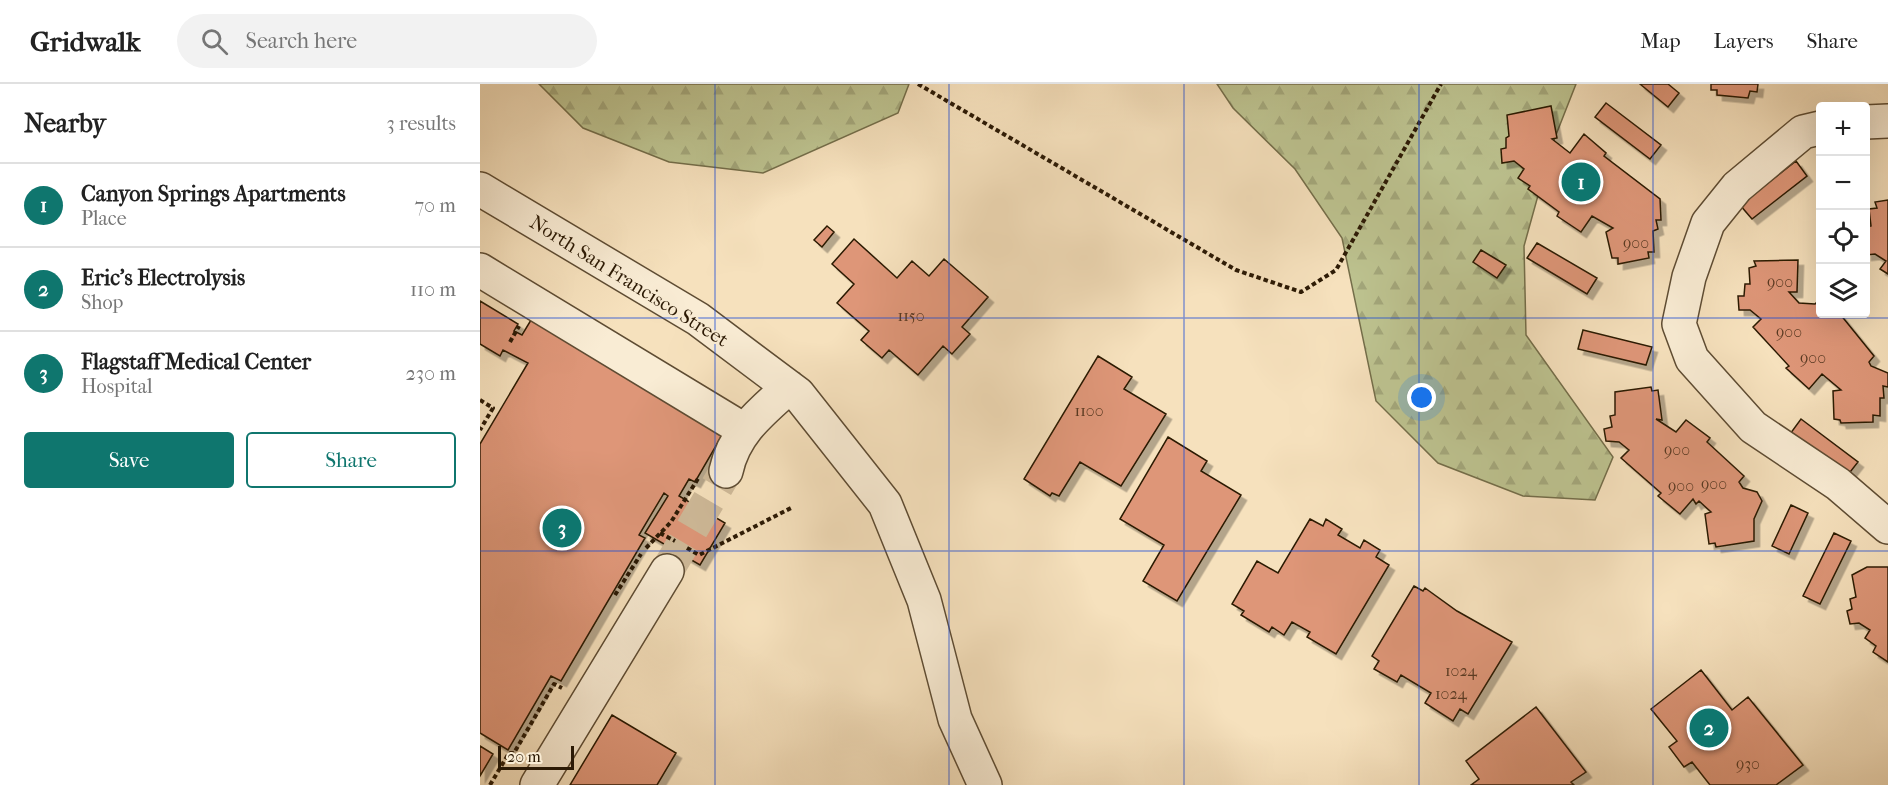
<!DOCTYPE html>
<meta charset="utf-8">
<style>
body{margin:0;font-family:"IM FELL French Canon",serif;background:#f2f2f2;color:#222}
.controls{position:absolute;right:18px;top:18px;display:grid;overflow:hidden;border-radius:6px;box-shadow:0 6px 24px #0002}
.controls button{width:54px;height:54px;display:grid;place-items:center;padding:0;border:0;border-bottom:2px solid #e0e0e0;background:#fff;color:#222;font:30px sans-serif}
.scale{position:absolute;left:18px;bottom:15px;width:76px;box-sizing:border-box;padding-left:6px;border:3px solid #2c1a05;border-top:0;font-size:16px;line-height:21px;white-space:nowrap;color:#2c1a05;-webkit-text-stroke:4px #f9ecd4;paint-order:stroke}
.you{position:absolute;left:942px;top:314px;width:21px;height:21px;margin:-15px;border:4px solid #fff;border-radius:50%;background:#1a73e8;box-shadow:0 0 0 9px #1a73e833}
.badge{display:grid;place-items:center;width:39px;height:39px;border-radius:50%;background:#0f766e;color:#fff;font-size:20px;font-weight:700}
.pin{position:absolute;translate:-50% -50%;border:3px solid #fff;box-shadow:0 2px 6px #0006}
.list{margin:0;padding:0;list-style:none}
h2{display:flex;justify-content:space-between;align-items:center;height:78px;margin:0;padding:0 24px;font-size:26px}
h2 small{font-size:20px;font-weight:400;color:#767676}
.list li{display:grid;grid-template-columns:39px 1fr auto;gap:18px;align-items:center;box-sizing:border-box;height:84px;padding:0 24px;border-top:2px solid #e0e0e0}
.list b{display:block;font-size:22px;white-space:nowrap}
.list p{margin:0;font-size:20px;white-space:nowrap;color:#767676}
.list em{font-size:20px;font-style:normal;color:#767676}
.actions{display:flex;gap:12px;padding:18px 24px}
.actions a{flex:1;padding:14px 0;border:2px solid #0f766e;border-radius:6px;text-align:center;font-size:21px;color:#0f766e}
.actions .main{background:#0f766e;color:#fff}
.icon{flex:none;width:33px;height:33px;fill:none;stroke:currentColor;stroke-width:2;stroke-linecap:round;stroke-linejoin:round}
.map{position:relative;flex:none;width:1408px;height:701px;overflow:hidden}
header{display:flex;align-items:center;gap:36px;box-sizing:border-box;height:84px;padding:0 30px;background:#fff;border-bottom:2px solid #e0e0e0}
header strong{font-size:28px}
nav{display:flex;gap:33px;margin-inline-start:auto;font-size:21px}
.search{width:420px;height:54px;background:#f2f2f2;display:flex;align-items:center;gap:15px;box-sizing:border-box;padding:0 21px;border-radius:33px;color:#767676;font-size:22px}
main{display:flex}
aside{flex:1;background:#fff}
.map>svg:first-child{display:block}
.forest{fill:url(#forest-firs);stroke:#746e4a;stroke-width:1.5}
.building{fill:#de9678;stroke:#2c1a05;stroke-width:1.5;filter:url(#shadow)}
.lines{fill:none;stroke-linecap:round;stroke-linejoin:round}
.minor-tunnel{stroke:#ceb998;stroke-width:33;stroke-dasharray:33 16;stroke-linecap:butt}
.minor-casing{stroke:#5e4c33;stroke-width:36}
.path{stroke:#2c1a05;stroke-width:4;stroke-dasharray:4.5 3;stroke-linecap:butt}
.minor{stroke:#f9ecd4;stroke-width:33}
.grid{fill:none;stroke:#1d4ed8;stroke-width:1.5;stroke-opacity:0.55}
.labels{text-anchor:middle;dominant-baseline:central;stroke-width:4.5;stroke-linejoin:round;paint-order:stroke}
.number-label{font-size:16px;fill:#583922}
.street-label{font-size:20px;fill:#2c1a05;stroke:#f9ecd4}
</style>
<header>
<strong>Gridwalk</strong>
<div class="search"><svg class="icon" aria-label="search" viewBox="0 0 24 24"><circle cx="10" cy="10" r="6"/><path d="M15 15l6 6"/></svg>Search here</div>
<nav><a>Map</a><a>Layers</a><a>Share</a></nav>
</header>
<main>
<aside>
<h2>Nearby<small>3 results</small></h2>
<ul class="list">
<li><span class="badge">1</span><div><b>Canyon Springs Apartments</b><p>Place</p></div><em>70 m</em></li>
<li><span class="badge">2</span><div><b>Eric's Electrolysis</b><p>Shop</p></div><em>110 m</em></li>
<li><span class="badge">3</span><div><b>Flagstaff Medical Center</b><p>Hospital</p></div><em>230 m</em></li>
</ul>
<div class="actions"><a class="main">Save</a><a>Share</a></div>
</aside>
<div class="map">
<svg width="1408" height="701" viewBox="0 0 1408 701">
<defs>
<pattern id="forest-firs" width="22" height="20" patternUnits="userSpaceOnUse" patternTransform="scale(1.5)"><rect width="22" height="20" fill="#bdc390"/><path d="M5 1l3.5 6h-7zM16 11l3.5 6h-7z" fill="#a3a77b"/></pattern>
<filter id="shadow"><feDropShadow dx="5.5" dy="5.5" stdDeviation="0" flood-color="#0004"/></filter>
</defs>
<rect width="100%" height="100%" fill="#f6e1bd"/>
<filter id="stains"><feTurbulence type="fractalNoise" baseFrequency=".00333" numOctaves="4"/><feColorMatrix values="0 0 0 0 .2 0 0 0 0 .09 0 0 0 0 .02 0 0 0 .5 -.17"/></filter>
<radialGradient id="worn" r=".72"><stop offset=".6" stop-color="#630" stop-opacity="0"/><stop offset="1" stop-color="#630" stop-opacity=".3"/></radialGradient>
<!-- forest -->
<path class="forest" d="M 59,0 L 429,0 L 418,29 L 283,89 L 189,78 L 103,44 Z
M 737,0 L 1096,0 L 1072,61 L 1044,162 L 1046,251 L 1133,373 L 1115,416 L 1043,412 L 958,379 L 896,317 L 862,154 L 815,85 L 753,24 Z"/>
<!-- building -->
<path class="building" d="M 1160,0 L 1188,0 L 1199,9 L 1188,23 Z
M 1231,0 L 1278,0 L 1277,8 L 1270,7 L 1268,14 L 1237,11 L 1237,6 L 1231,6 Z
M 1126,19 L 1181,61 L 1170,75 L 1115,33 Z
M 1071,22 L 1077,54 L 1072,55 L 1090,69 L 1104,50 L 1126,69 L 1124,72 L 1180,115 L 1181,136 L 1176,136 L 1178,145 L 1173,147 L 1174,168 L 1168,168 L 1169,174 L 1138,180 L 1138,174 L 1132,174 L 1126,148 L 1133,144 L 1112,132 L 1101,148 L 1077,132 L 1079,128 L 1048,105 L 1050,102 L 1038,94 L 1044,85 L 1034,77 L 1022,79 L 1021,65 L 1026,64 L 1026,54 L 1029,52 L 1027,31 Z
M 1316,77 L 1327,92 L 1272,135 L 1260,121 Z
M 1408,116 L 1408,190 L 1400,185 L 1406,177 L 1395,170 L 1386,171 L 1386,143 L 1391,142 L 1389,125 L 1397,124 L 1395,118 Z
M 347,142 L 354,148 L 342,163 L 334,156 Z
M 374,155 L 417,194 L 432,177 L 449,192 L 464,175 L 508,213 L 482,243 L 490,250 L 472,270 L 463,262 L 438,291 L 409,266 L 402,274 L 381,256 L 389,247 L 357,219 L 374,200 L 352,180 Z
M 1057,159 L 1117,194 L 1107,210 L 1047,174 Z
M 1001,166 L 1026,181 L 1017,194 L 993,178 Z
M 1318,176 L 1317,208 L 1309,208 L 1319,219 L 1335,220 L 1340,215 L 1340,230 L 1360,230 L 1394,272 L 1389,278 L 1391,282 L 1408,289 L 1408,303 L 1403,302 L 1404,314 L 1400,314 L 1400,332 L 1393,331 L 1393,338 L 1361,339 L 1360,336 L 1354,335 L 1353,307 L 1361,306 L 1342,290 L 1329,305 L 1306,284 L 1309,282 L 1273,243 L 1281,235 L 1270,226 L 1259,226 L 1258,212 L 1264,212 L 1265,200 L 1270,200 L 1269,184 L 1276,182 L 1274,177 Z
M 0,217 L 38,240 L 34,247 L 42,251 L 51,236 L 244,348 L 215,398 L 209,395 L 199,412 L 245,439 L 220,481 L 165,449 L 188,412 L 184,409 L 159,451 L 165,454 L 81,597 L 71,592 L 28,666 L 0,649 L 0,360 L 48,279 L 23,266 L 20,272 L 0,260 Z
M 1103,246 L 1172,263 L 1166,281 L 1098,265 Z
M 618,272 L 652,293 L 644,305 L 686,330 L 641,402 L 600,378 L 579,412 L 572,409 L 570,412 L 544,395 Z
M 1171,303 L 1172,307 L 1178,306 L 1182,336 L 1176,335 L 1196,348 L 1206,336 L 1230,354 L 1227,358 L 1264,392 L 1259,398 L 1263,404 L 1277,408 L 1282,417 L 1274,435 L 1274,457 L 1236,463 L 1235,459 L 1229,460 L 1225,430 L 1231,428 L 1219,417 L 1216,420 L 1213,415 L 1200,430 L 1178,412 L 1181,409 L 1141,374 L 1149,366 L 1139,358 L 1126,357 L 1124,345 L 1132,343 L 1130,332 L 1135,331 L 1135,308 Z
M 1321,335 L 1378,378 L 1367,392 L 1310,350 Z
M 688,353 L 727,377 L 721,387 L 761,411 L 697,517 L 663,497 L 684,461 L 640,435 Z
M 1311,421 L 1328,429 L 1309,470 L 1292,462 Z
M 830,435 L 843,442 L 846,435 L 862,445 L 858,451 L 880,464 L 884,456 L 900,466 L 896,473 L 909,481 L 856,570 L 827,553 L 830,548 L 812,538 L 804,551 L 792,543 L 789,548 L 761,531 L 764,527 L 752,520 L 777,477 L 798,489 Z
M 1354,449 L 1371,457 L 1340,520 L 1323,512 Z
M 1387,483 L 1408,483 L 1408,578 L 1393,568 L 1396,562 L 1385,554 L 1390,546 L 1379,539 L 1370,540 L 1367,527 L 1372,525 L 1370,515 L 1376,513 L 1372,491 Z
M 934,502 L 943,507 L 945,504 L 977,527 L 1032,558 L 988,630 L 980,625 L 973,637 L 945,619 L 951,609 L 921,591 L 917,598 L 894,585 L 899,577 L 892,572 Z
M 1221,586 L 1252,626 L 1268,613 L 1323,681 L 1296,701 L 1230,701 L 1212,678 L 1204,683 L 1189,663 L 1197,657 L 1171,625 Z
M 1056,623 L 1106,688 L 1091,698 L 1094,701 L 991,701 L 999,695 L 986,677 Z
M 132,631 L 196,669 L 177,701 L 90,701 Z
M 0,662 L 13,670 L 0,692 Z"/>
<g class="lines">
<!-- minor-tunnel -->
<path class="minor-tunnel" d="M 187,487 L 246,387"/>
<!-- minor casing -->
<g class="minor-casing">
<path id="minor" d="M 1386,38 L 1408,37
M 1340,44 L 1323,48 L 1257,103 L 1228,139 L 1209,193 L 1199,240 L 1212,275 L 1273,343 L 1358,400 L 1408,443
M 0,105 L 218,235 L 318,310 L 405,420 L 444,516 L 475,635 L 505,701
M 0,186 L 264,346
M 246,387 C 254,349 281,328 309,303
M 57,701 L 187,487"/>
</g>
<!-- path -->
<path class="path" d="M 438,0 L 756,186 L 821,208 L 856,186 L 961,0
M 30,258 L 39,242
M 0,316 L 13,324 L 0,346
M 180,449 L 195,457
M 166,464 L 191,438 L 219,393
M 207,464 L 219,471 L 313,423
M 135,511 L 161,470
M 10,701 L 29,669 L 34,669 L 74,600 L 82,604"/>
<!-- minor -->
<use href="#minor" class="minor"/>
</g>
<!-- grid -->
<path class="grid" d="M 235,0 L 235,701M 469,0 L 469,701M 704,0 L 704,701M 939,0 L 939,701M 1173,0 L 1173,701M 0,234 L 1408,234M 0,467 L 1408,467"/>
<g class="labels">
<!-- number labels -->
<g class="number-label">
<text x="1156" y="158">900</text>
<text x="1300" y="197">900</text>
<text x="431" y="231">1150</text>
<text x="1309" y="247">900</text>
<text x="1333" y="273">900</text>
<text x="609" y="326">1100</text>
<text x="1197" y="365">900</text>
<text x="1234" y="399">900</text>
<text x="1201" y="401">900</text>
<text x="981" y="586">1024</text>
<text x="971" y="609">1024</text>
<text x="1268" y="679">930</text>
</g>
<!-- street labels -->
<g class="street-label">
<text transform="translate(149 197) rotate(32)">North San Francisco Street</text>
</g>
</g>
<rect width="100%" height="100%" filter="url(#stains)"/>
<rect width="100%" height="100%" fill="url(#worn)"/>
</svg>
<div class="controls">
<button>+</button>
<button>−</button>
<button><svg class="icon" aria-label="locate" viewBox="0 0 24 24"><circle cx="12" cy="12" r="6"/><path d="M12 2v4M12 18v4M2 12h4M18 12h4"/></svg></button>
<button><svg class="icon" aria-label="layers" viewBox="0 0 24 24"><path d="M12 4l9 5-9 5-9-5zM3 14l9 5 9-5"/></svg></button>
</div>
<div class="scale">20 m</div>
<div class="you"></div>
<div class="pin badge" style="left:1101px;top:98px">1</div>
<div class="pin badge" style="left:1229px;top:644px">2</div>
<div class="pin badge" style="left:82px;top:444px">3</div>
</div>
</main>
